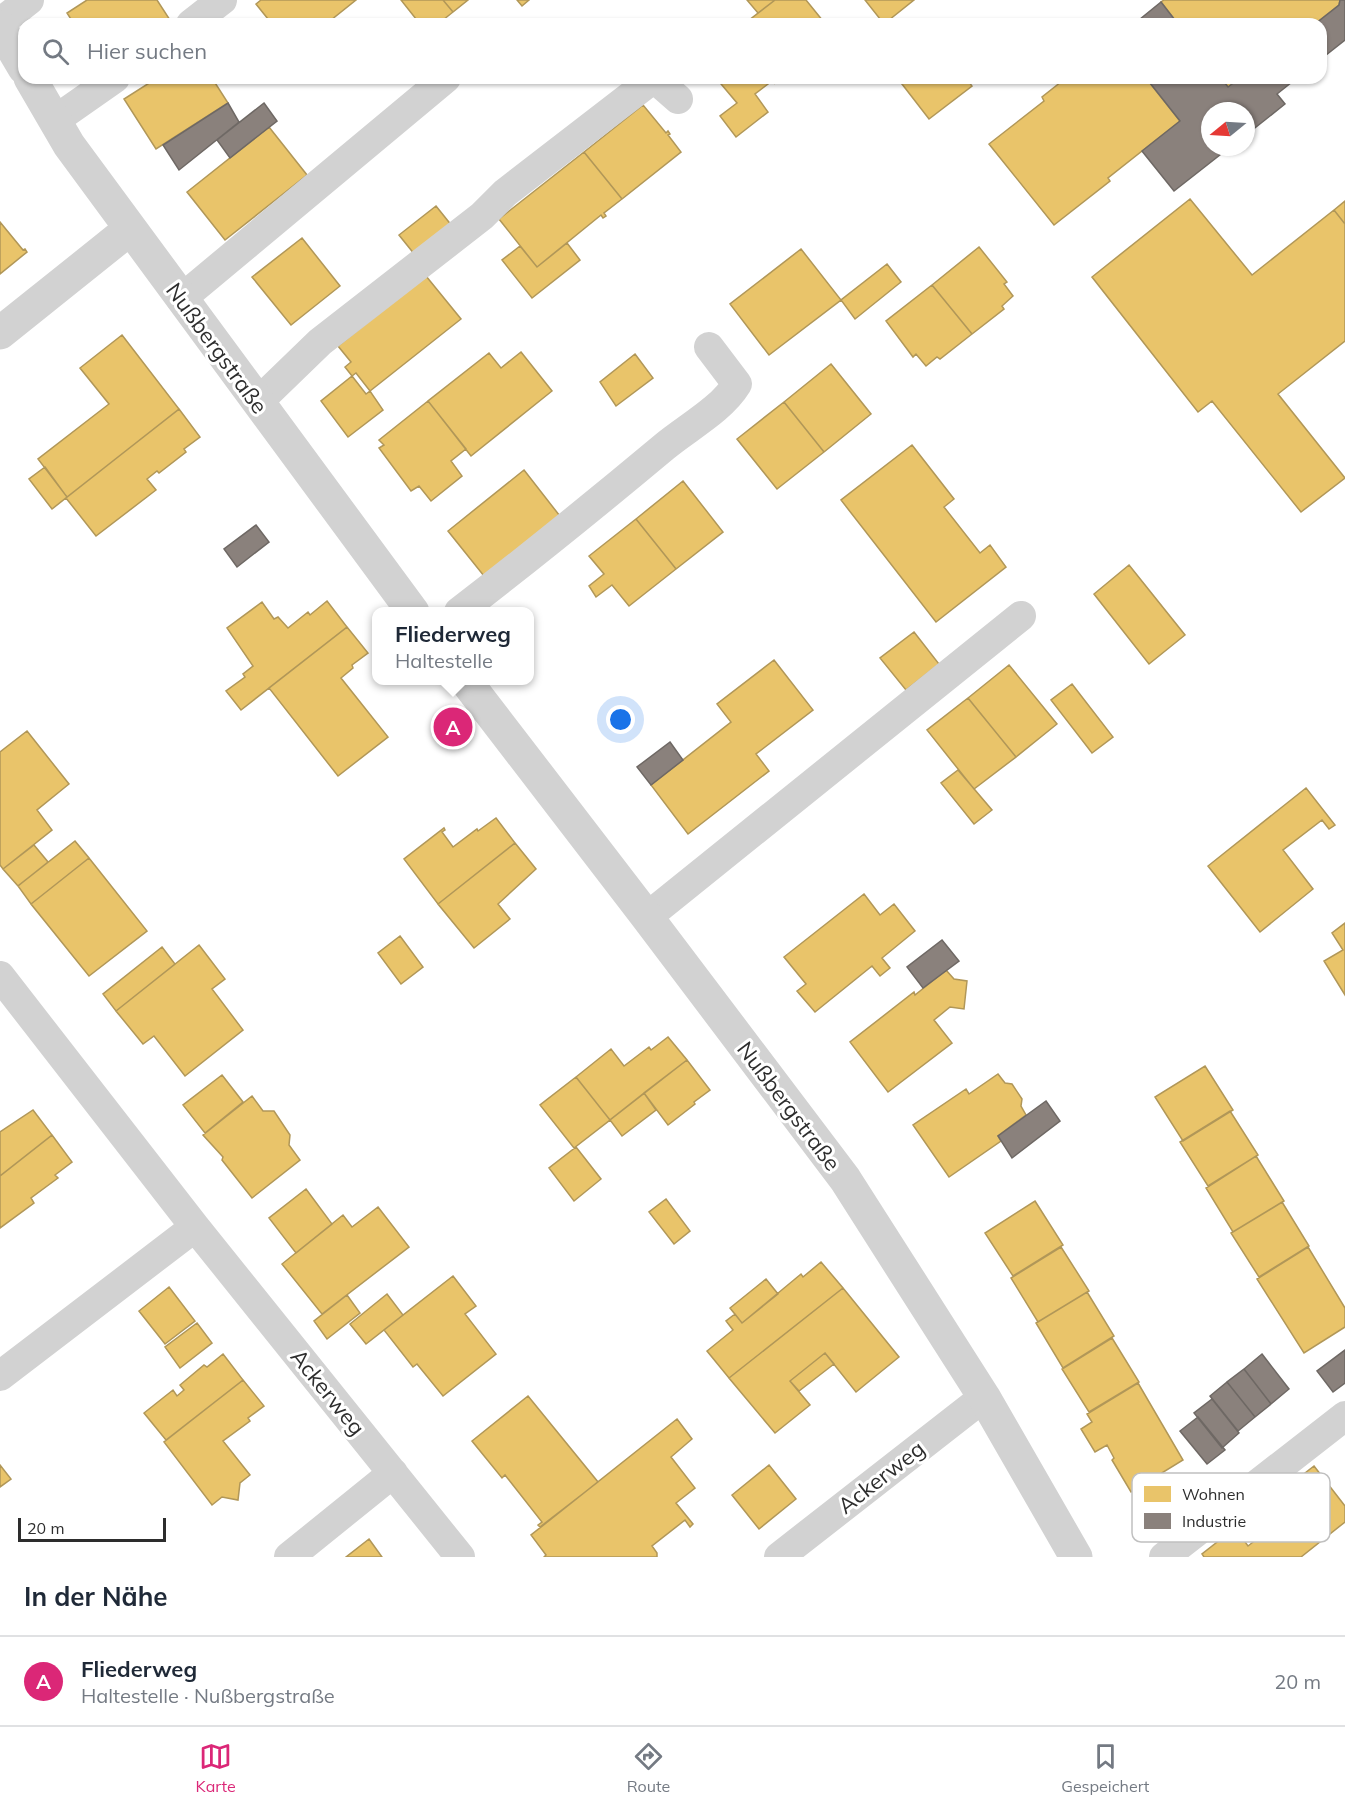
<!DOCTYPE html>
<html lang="de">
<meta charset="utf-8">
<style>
body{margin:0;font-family:Mulish,sans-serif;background:#f6f6f7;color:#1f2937}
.compass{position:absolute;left:1201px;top:102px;width:54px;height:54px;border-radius:50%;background:#fff;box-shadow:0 2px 4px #0004;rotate:252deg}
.scale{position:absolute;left:18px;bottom:15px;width:148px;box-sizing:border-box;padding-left:6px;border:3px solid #2d2d2d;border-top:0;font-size:16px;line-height:21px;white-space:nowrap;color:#2d2d2d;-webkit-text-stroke:4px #fff;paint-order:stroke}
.you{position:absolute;left:621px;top:720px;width:21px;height:21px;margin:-15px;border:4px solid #fff;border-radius:50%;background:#1a73e8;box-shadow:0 0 0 9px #1a73e833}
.badge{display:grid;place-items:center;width:39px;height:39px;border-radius:50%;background:#db2777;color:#fff;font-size:20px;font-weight:700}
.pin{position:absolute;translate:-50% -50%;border:3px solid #fff;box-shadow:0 2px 6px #0006}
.popup{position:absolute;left:372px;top:607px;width:162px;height:78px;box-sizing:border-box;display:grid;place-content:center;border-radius:12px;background:#fff;filter:drop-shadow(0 2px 4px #0005);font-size:20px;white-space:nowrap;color:#747a83}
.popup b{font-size:22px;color:#1f2937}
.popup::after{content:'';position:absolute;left:50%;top:100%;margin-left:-12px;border:12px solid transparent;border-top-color:#fff}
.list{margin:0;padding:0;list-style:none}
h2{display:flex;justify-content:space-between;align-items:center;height:78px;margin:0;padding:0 24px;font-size:26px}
h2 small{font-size:20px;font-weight:400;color:#747a83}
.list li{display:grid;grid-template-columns:39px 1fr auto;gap:18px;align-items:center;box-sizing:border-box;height:90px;padding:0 24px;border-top:2px solid #e0e1e3}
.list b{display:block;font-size:22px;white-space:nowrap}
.list p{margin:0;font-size:20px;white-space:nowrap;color:#747a83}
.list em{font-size:20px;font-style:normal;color:#747a83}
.icon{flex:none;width:33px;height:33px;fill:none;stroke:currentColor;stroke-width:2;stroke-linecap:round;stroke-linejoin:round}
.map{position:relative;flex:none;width:1345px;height:1557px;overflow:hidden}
.search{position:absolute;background:#fff;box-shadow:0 2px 4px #0004;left:18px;right:18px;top:18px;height:66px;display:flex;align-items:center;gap:15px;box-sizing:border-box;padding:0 21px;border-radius:18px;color:#747a83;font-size:22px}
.sheet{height:168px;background:#fff}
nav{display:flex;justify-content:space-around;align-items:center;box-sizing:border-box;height:84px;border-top:2px solid #e0e1e3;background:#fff;font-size:16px;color:#747a83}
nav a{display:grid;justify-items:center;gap:3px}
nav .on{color:#db2777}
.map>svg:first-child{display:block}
.homes{fill:#e9c46a;stroke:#b19758;stroke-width:1.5}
.industry{fill:#8a817c;stroke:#6e6864;stroke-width:1.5}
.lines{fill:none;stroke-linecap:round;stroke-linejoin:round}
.lane{stroke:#d2d2d2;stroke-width:30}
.street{stroke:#d2d2d2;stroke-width:33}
.labels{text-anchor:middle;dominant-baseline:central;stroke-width:6;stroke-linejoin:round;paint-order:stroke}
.street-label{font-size:22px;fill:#2d2d2d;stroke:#fff}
.key{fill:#fff;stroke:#c0c0c0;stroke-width:1.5}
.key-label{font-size:16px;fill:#2d2d2d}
</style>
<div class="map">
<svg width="1345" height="1557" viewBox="0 0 1345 1557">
<rect width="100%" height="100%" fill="#fff"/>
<!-- homes -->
<path class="homes" d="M 87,0 L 157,0 L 170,20 L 164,24 L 74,24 L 67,13 Z
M 261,0 L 356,0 L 326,24 L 272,24 L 256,4 Z
M 401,0 L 443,0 L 453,12 L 438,24 L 420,24 Z
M 443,0 L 468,0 L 453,12 Z
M 517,0 L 529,0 L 522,6 Z
M 747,0 L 775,0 L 758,13 Z
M 775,0 L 806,0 L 823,21 L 820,24 L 744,24 Z
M 865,0 L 914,0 L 884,24 Z
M 1164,0 L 1340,0 L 1339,5 L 1315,24 L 1178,24 L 1161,2 Z
M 157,78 L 212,78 L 228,103 L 156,149 L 124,99 Z
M 716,78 L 775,78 L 774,83 L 772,81 L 755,94 L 768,112 L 736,137 L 720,116 L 737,103 Z
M 909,78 L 966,78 L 972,86 L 929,119 L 902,84 Z
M 1066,78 L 1146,78 L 1180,121 L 1108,178 L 1110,181 L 1054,225 L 989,144 L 1044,101 L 1042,97 Z
M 1221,78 L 1240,78 L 1228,87 Z
M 643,105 L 666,133 L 668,131 L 670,134 L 668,135 L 681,152 L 622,199 L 584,152 Z
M 269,127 L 307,175 L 225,240 L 187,192 Z
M 584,152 L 622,199 L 604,213 L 606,216 L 603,218 L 601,215 L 537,267 L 499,219 Z
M 1190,199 L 1252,275 L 1334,210 L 1345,224 L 1345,341 L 1278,394 L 1345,478 L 1301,512 L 1212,401 L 1198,412 L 1092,277 Z
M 1345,201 L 1345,224 L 1334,210 Z
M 436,206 L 452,226 L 415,255 L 399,235 Z
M 0,222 L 23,250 L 25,249 L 27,252 L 0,274 Z
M 302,238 L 340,286 L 291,325 L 252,277 Z
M 567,243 L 580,260 L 532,298 L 502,260 L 520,246 L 537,267 Z
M 979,247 L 1007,282 L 1004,284 L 1013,296 L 1002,306 L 1004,309 L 972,334 L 932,285 Z
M 801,249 L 841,300 L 769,355 L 730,304 Z
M 887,264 L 901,282 L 855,319 L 841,300 Z
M 426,276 L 461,319 L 370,391 L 356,373 L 352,376 L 345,367 L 351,362 L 338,346 Z
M 932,285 L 972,334 L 940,359 L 937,357 L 926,366 L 916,354 L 913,357 L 886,321 Z
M 122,335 L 179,409 L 67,497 L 38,459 L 109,404 L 80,368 Z
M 521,352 L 552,391 L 471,456 L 428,401 L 489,353 L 501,368 Z
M 635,354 L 653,378 L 616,406 L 600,382 Z
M 831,364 L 871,414 L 824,452 L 784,402 Z
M 352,376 L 366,394 L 370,391 L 383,410 L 348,437 L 321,401 Z
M 428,401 L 466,449 L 451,461 L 462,476 L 431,501 L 419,486 L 411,491 L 379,448 L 384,445 L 379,440 Z
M 784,402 L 824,452 L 777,489 L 737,439 Z
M 179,409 L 200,437 L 184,449 L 186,452 L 159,473 L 157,471 L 147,479 L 156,490 L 96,536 L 66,498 Z
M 912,445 L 954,499 L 944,507 L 980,553 L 990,545 L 1006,567 L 936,622 L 841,500 Z
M 45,467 L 67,497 L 52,509 L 29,479 Z
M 524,470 L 563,520 L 488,581 L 448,531 Z
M 683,481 L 723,532 L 676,569 L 636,519 Z
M 636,519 L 676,569 L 629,606 L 612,585 L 596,597 L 589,586 L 604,574 L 589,556 Z
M 1129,565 L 1185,635 L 1149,664 L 1094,594 Z
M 327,601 L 347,627 L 241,710 L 226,691 L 245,677 L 243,674 L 253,666 L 227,628 L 262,602 L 274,619 L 278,617 L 288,628 L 308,612 L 310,615 Z
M 347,627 L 368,653 L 352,665 L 353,668 L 341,678 L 388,737 L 338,776 L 269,688 Z
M 914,632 L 939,664 L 906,690 L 880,658 Z
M 774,660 L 813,710 L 756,754 L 769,771 L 688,834 L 651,785 L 731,722 L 717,704 Z
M 1009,665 L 1057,724 L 1016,757 L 968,698 Z
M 1072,684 L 1113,737 L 1092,753 L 1051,700 Z
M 968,698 L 1016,757 L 974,789 L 927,730 Z
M 27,731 L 69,784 L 37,810 L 52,830 L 3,869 L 0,865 L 0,752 Z
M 958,770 L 992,810 L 974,824 L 941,783 Z
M 1306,788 L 1335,825 L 1329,829 L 1322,820 L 1283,850 L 1313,889 L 1260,932 L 1208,866 Z
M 496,818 L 515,843 L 438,904 L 404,859 L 444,828 L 445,830 L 442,832 L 453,847 L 477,829 L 478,831 Z
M 75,841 L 89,858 L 31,904 L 18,886 Z
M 515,843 L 536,869 L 498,904 L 510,919 L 474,948 L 438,904 Z
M 34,845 L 48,862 L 18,886 L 3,869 Z
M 89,858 L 147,931 L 89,976 L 31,904 Z
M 864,894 L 880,915 L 894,904 L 915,931 L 882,958 L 890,968 L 880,976 L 872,966 L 815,1012 L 797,991 L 806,984 L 784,957 Z
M 1345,923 L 1345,995 L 1324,961 L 1343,950 L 1332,933 Z
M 400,936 L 423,967 L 401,984 L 378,953 Z
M 199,945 L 225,979 L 212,989 L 243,1030 L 185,1076 L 154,1036 L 143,1044 L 116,1011 Z
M 162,947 L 175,964 L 116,1011 L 103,994 Z
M 946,970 L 954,979 L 967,981 L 964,1009 L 950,1007 L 934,1020 L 952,1043 L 888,1092 L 850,1042 L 914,992 L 915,995 Z
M 668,1037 L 687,1060 L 610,1120 L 576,1077 L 611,1049 L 624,1066 L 649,1047 L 651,1050 Z
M 687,1060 L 710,1090 L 694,1102 L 695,1104 L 668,1125 L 644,1093 Z
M 1205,1066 L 1233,1110 L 1183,1141 L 1155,1097 Z
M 998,1074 L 1005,1083 L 1012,1084 L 1022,1099 L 1021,1106 L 1026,1115 L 998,1136 L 1001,1141 L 949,1177 L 913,1125 L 966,1089 L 969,1094 Z
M 222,1075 L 243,1102 L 205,1133 L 183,1105 Z
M 576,1077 L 610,1120 L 574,1148 L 540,1105 Z
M 644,1093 L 656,1110 L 622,1136 L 610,1120 Z
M 252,1096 L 263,1111 L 274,1111 L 290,1135 L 289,1145 L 300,1160 L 252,1198 L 222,1160 L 223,1157 L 203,1135 Z
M 33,1110 L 52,1135 L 0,1176 L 0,1132 Z
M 1230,1111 L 1258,1155 L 1208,1186 L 1180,1142 Z
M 52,1135 L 72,1162 L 55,1175 L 58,1178 L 31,1198 L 34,1203 L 0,1228 L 0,1176 Z
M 576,1147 L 601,1179 L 574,1201 L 549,1168 Z
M 1256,1156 L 1284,1201 L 1233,1232 L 1206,1188 Z
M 306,1189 L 332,1224 L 296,1253 L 269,1218 Z
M 666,1199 L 690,1231 L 674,1244 L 649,1212 Z
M 1035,1201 L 1063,1245 L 1013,1276 L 985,1233 Z
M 1282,1202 L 1309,1246 L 1259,1277 L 1231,1233 Z
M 378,1207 L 409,1247 L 322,1314 L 282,1264 L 343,1215 L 352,1227 Z
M 1061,1247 L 1089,1291 L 1038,1322 L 1011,1278 Z
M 1308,1247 L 1345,1308 L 1345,1327 L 1304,1353 L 1257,1279 Z
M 821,1262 L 843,1288 L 729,1378 L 707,1351 L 733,1330 L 726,1321 L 735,1314 L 742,1323 L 801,1274 L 803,1277 Z
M 453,1276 L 476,1306 L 465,1314 L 496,1354 L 443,1396 L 417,1364 L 413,1367 L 384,1330 Z
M 766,1279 L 778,1294 L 742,1323 L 730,1308 Z
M 169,1287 L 195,1321 L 165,1344 L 139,1311 Z
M 843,1288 L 899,1357 L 856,1392 L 825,1353 L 790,1381 L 810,1405 L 775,1433 L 729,1378 Z
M 1087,1292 L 1114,1336 L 1063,1368 L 1036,1323 Z
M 387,1294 L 403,1315 L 366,1344 L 350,1324 Z
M 347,1295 L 360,1313 L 327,1339 L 314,1321 Z
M 197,1323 L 212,1343 L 180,1368 L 165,1347 Z
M 1112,1338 L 1139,1382 L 1089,1412 L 1062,1369 Z
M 825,1353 L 834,1364 L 799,1391 L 790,1381 Z
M 223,1354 L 243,1380 L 166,1440 L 144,1413 L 173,1390 L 177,1396 L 184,1390 L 180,1385 L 204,1365 L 207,1367 Z
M 243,1380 L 264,1406 L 248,1418 L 250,1421 L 223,1441 L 250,1475 L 240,1483 L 238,1500 L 222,1497 L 212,1505 L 164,1442 Z
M 1138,1383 L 1183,1460 L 1131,1492 L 1112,1460 L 1114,1458 L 1107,1445 L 1095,1452 L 1081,1429 L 1092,1422 L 1087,1414 Z
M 528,1396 L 598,1482 L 540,1527 L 538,1525 L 542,1522 L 505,1475 L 502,1478 L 472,1441 Z
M 677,1419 L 692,1439 L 671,1457 L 695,1488 L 676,1503 L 693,1524 L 690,1527 L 685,1520 L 652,1546 L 657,1553 L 657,1557 L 544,1557 L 546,1555 L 531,1535 Z
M 0,1465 L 11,1479 L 0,1487 Z
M 769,1465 L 796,1499 L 759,1529 L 732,1495 Z
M 1314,1466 L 1345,1506 L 1345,1522 L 1301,1557 L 1204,1557 L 1202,1554 L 1235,1528 L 1248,1546 L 1295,1509 L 1282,1491 Z
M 369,1539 L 382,1557 L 346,1557 Z"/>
<!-- industry -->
<path class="industry" d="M 1340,0 L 1345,0 L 1345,40 L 1321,59 L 1321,24 L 1315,24 L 1339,5 Z
M 1161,2 L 1178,24 L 1134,24 Z
M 1146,78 L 1221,78 L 1228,87 L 1240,78 L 1297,78 L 1277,94 L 1285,104 L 1246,135 L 1246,111 L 1210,111 L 1210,147 L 1230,147 L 1174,191 L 1142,151 L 1180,121 Z
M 228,103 L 239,122 L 179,170 L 163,145 Z
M 264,103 L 277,121 L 230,158 L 217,140 Z
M 256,525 L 269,542 L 237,567 L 224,549 Z
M 670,742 L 683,760 L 651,785 L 637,767 Z
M 942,940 L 959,961 L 923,988 L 907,967 Z
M 1046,1101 L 1060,1121 L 1012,1158 L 998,1136 Z
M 1345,1350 L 1345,1383 L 1333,1392 L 1317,1371 Z
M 1262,1354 L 1289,1389 L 1271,1404 L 1244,1369 Z
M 1244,1369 L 1271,1404 L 1255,1417 L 1227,1382 Z
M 1227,1382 L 1255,1417 L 1238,1431 L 1210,1396 Z
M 1212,1399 L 1239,1433 L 1222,1448 L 1194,1413 Z
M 1198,1417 L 1225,1450 L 1207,1464 L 1180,1431 Z"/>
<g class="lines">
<!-- lane -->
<path class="lane" d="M 0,23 L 29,0
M 191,24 L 222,0
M 55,120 L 115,78
M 181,299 L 446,78
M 258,402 L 320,342 L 482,216 L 505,193 L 654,78 L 678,99
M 459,612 C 529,558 597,503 664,447 C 688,427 721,410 737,384 L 709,347
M 647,917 L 1021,616
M 0,976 L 195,1227 L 460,1557
M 0,1376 L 195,1227
M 289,1557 L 393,1473
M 779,1557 L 984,1397
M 1164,1557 L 1345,1416"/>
<!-- street -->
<path class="street" d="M 0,27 L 24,68
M 30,78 L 69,145 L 413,612
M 0,333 L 130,229
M 465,680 L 647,917 L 845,1179 L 984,1397 L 1076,1557"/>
</g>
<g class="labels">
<!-- street labels -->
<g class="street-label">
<text transform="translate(217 348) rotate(54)">Nußbergstraße</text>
<text transform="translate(789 1106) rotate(53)">Nußbergstraße</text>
<text transform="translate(328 1392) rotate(51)">Ackerweg</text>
<text transform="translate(881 1477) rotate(-38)">Ackerweg</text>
</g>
</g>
<!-- legend -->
<rect x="1132" y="1473" width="198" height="69" rx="9" class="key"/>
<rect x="1144" y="1486" width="27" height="16" fill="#e9c46a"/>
<rect x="1144" y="1513" width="27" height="16" fill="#8a817c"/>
<g class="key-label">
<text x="1182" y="1500">Wohnen</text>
<text x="1182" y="1527">Industrie</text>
</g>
</svg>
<svg class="compass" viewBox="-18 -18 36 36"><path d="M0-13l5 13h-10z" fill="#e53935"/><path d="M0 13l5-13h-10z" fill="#747a83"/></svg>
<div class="scale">20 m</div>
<div class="you"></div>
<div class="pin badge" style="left:453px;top:727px">A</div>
<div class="popup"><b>Fliederweg</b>Haltestelle</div>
<div class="search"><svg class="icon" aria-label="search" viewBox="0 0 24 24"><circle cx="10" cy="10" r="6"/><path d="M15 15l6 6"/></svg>Hier suchen</div>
</div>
<section class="sheet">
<h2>In der Nähe<small></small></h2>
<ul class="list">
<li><span class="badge">A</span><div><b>Fliederweg</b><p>Haltestelle · Nußbergstraße</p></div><em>20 m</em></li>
</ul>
</section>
<nav>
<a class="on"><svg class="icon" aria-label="map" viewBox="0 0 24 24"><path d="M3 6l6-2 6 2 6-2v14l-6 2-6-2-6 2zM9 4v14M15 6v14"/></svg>Karte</a>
<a><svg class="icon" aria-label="directions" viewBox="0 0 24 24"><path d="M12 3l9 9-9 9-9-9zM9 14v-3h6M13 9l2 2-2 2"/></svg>Route</a>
<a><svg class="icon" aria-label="saved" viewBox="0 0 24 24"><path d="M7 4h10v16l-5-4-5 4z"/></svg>Gespeichert</a>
</nav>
